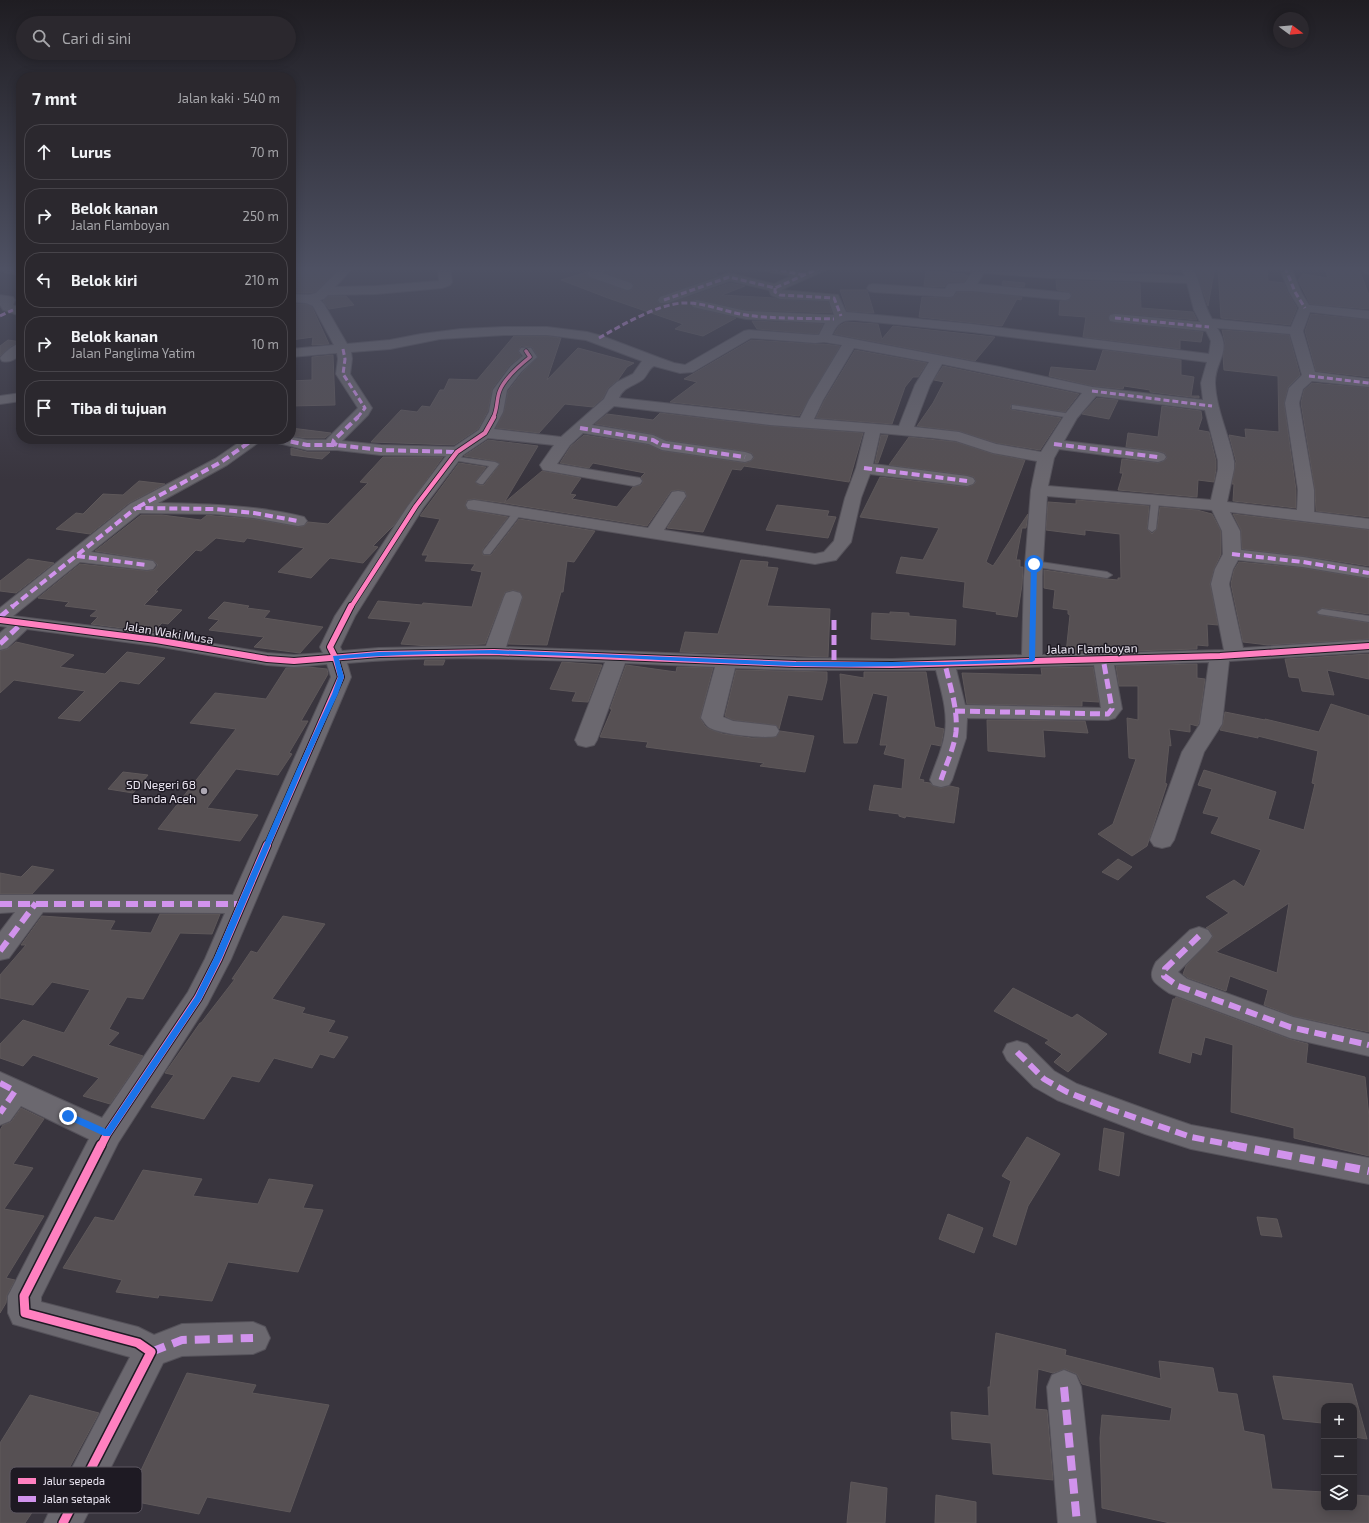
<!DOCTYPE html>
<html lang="id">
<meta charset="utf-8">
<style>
body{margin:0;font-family:"Exo 2",sans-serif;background:#37343a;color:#f1f3f6}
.controls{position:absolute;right:12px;bottom:12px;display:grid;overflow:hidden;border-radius:8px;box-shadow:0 2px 10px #0003}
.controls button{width:36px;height:36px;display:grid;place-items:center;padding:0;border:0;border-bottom:1px solid #47444a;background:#2b282e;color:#f1f3f6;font:20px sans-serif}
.compass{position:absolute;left:1273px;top:12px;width:36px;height:36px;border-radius:50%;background:#2b282e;box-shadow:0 2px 10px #0003;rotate:106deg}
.stop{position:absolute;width:12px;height:12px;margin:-9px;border:3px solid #1a73e8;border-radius:50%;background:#fff}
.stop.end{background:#1a73e8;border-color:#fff;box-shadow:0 1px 4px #0008}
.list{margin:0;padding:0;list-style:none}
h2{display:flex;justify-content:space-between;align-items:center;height:52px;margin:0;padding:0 16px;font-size:17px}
h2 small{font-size:13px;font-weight:400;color:#a6a6aa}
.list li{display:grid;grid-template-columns:26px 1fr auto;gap:12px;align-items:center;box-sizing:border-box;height:56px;margin:0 8px 8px;padding:0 8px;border:1px solid #47444a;border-radius:16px}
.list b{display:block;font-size:15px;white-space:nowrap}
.list p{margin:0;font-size:13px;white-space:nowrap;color:#a6a6aa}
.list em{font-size:13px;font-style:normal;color:#a6a6aa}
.icon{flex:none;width:22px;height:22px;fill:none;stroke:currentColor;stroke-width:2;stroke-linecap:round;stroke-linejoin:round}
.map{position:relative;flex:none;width:1369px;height:1523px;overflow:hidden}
.search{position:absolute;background:#2b282e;box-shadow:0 2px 10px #0003;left:16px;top:16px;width:280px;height:44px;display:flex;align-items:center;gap:10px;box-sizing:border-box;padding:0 14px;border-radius:22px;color:#a6a6aa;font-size:15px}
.panel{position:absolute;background:#2b282e;box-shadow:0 2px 10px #0003;left:16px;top:72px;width:280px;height:372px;border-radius:16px}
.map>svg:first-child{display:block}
.building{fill:#565053;stroke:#5e585a;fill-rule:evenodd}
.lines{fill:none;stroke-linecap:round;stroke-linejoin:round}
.lane-casing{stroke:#55525a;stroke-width:2}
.street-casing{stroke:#55525a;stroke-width:2}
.lane{fill:#6b686f;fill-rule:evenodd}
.street{fill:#6b686f;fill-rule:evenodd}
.quiet-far4{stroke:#d193ec;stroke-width:3;stroke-dasharray:6 3;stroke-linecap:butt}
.quiet-far3{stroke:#d193ec;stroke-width:4;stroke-dasharray:8 4;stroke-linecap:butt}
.quiet-far2{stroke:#d193ec;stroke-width:5;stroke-dasharray:10 5;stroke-linecap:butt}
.quiet-far1{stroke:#d193ec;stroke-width:6;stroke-dasharray:12 6;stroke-linecap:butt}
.quiet{stroke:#d193ec;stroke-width:8;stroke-dasharray:15 8;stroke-linecap:butt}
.cycleway-far4-casing{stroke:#1e1a23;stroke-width:5}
.cycleway-far3-casing{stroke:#1e1a23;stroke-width:6}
.cycleway-far2-casing{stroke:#1e1a23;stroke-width:8}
.cycleway-far1-casing{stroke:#1e1a23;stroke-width:10}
.cycleway-casing{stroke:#1e1a23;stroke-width:12}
.cycleway-far4{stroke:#ff80c0;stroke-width:3.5}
.cycleway-far3{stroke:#ff80c0;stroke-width:4.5}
.cycleway-far2{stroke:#ff80c0;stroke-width:6}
.cycleway-far1{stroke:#ff80c0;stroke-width:8}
.cycleway{stroke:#ff80c0;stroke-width:9}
.route{fill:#1a73e8}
.poi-dot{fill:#ada8b3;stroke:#1e1a23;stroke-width:1.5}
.labels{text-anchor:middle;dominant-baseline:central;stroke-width:3;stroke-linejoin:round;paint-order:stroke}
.street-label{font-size:12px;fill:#ebe6f2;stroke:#1e1a23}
.poi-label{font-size:12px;fill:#ebe6f2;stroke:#1e1a23;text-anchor:end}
.key{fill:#1e1a23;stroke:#5c5761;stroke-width:1}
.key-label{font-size:11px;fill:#ebe6f2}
</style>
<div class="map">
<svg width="1369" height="1523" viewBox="0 0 1369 1523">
<rect width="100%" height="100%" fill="#39353e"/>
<!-- building -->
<path class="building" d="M 291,267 L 340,267 L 315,292 L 309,293 L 291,293 Z
M 612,267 L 730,267 L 714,274 L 718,275 L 660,296 L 657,301 L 660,304 L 668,304 L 730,283 L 745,286 L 722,295 L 774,298 L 780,300 L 828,302 L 832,313 L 746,310 L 697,299 L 693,300 L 690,303 L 693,308 L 736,318 L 703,336 L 675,329 L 683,324 L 608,298 L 561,280 L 587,272 L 587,275 L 590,278 L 626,291 L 632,290 L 634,285 L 631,282 L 606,273 L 610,271 Z
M 1056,267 L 1140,267 L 1140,272 L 1056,268 Z
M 1196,267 L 1215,267 L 1208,306 L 1197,274 Z
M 1218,267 L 1267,267 L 1268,281 L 1284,283 L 1288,293 L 1297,308 L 1290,325 L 1221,318 Z
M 1324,267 L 1355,267 L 1356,268 L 1359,269 L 1369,295 L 1369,309 L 1310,304 L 1298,280 L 1303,274 L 1328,278 Z
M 926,271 L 965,274 L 965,275 L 968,276 L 964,282 L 948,282 L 944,287 L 924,286 Z
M 1056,280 L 1140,283 L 1141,308 L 1193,312 L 1197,320 L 1115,313 L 1109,315 L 1109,321 L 1115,323 L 1203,332 L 1201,342 L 1180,340 L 1180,349 L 1083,337 L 1086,317 L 1059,315 L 1060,301 L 1069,300 L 1072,295 L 1069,292 L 1057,290 Z
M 1003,281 L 1025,283 L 1024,287 L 1002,285 Z
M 840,290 L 867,290 L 874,313 L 847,311 Z
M 957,292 L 972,292 L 1022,297 L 1021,300 L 1017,299 L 1002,326 L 919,317 L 922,297 L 949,298 L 954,297 Z
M 329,296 L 346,296 L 354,305 L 329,309 L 323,301 Z
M 291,304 L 306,304 L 312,307 L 329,344 L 312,345 L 313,337 L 291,340 Z
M 1311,314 L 1369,320 L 1369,377 L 1316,371 L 1305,331 Z
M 752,321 L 823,324 L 818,334 L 815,334 L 757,329 Z
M 846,322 L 878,324 L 882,339 L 893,326 L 995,337 L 975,361 L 834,334 L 839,326 Z
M 1222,330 L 1289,335 L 1300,375 L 1288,387 L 1284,403 L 1296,490 L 1296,508 L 1233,501 L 1234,484 L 1232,484 L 1236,461 L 1229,435 L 1246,438 L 1245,429 L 1279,432 L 1278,376 L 1224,370 L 1223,356 L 1225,343 Z
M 514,336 L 547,336 L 561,338 L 547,380 L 578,348 L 634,363 L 627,367 L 618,380 L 608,388 L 603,398 L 593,407 L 565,404 L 539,433 L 496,428 L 504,412 L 508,391 L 522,373 L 538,357 L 532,347 L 521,346 L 518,351 L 521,356 L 510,365 L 492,389 L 488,411 L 478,429 L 454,445 L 371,442 L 401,410 L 417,412 L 422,406 L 430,407 L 440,390 L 444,390 L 449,379 L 477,380 Z
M 8,340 L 21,342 L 11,346 L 0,356 L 0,346 Z
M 751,340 L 815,344 L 824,344 L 840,346 L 799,416 L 670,402 L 697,382 L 684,379 Z
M 855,350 L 927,363 L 918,377 L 913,377 L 905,387 L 892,424 L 816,418 L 824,401 Z
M 1103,350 L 1181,360 L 1181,375 L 1194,377 L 1191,396 L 1199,396 L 1199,398 L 1150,392 L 1150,390 L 1124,386 L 1123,389 L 1092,386 L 1049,376 L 1051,367 L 1096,371 Z
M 333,355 L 335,405 L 291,406 L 291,381 L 312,380 L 312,357 Z
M 943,366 L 1079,394 L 1065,412 L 1011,404 L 1010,409 L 1012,410 L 1061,418 L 1040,450 L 996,443 L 959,431 L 917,426 L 933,403 L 944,382 L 934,380 Z
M 1312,383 L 1369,388 L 1369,517 L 1316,511 L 1315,490 L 1301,403 L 1304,390 Z
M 1097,398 L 1118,400 L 1109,419 L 1082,414 Z
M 1162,406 L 1201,411 L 1202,418 L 1198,430 L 1209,432 L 1216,461 L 1216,469 L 1214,482 L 1198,480 L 1197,497 L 1118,490 L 1123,473 L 1120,473 L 1122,459 L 1158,463 L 1164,461 L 1167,458 L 1165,453 L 1158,451 L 1126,447 L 1128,433 L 1158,437 Z
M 660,413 L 770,426 L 863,433 L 849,482 L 744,466 L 741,470 L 732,469 L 703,532 L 667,528 L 687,497 L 685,491 L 678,490 L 671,491 L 647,526 L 504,503 L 542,471 L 581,478 L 570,494 L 576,495 L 572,499 L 617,507 L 633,487 L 641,485 L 643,482 L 641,477 L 645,473 L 593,463 L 589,468 L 560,463 L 571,446 L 584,435 L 649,445 L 662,451 L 745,463 L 751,461 L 754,458 L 752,453 L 745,451 L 666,440 L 653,434 L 595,424 L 607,414 L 653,420 Z
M 291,428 L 331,433 L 325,438 L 307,438 L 291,436 Z
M 881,435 L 888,435 L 878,463 L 875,463 Z
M 909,437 L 956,442 L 993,454 L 1025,460 L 986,562 L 993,566 L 1028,514 L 1026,528 L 1022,528 L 1016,560 L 1020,560 L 1020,567 L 1023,567 L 1022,585 L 1017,617 L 996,614 L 997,612 L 963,607 L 965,582 L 896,573 L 901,557 L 923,560 L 939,528 L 860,517 L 880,477 L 967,487 L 973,485 L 976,482 L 974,477 L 967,475 L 889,465 Z
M 488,440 L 538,446 L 504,503 L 474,499 L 467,500 L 465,506 L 468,510 L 508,517 L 483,549 L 483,555 L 491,555 L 519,519 L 595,531 L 574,562 L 567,561 L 563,592 L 561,592 L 547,645 L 508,644 L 523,597 L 520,592 L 513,590 L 505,592 L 485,644 L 429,646 L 401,644 L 411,622 L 368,618 L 378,601 L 422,605 L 423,603 L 472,607 L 482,572 L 471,570 L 475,564 L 425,561 L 428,555 L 422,555 L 440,519 L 420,516 L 459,463 L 486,467 L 475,482 L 479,485 L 484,485 L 500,464 L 495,461 L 464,456 Z
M 291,448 L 307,452 L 330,452 L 322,459 L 291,455 Z
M 383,457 L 443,457 L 394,525 L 373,546 L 378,547 L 363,563 L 330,558 L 311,578 L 278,572 L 304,548 L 247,538 L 244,542 L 216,538 L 201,551 L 196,550 L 155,591 L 158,591 L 144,605 L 182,610 L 168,624 L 162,623 L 153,632 L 91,624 L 98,617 L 90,616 L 97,610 L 65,606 L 69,602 L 38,598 L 80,564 L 147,571 L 154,570 L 158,565 L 153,560 L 95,551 L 141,515 L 162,515 L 201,520 L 207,515 L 215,516 L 254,519 L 298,527 L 304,526 L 308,522 L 328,524 L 368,483 L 360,482 Z
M 139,481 L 165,484 L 129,503 L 90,534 L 56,529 L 76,513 L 83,514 L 103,494 L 123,495 Z
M 1076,500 L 1149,506 L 1147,529 L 1152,534 L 1157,529 L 1160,507 L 1197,510 L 1212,514 L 1221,531 L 1221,554 L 1214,569 L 1210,584 L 1218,625 L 1207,624 L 1208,646 L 1197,645 L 1197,649 L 1066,653 L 1070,615 L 1068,614 L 1068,610 L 1053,608 L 1055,590 L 1044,588 L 1044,570 L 1107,579 L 1118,580 L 1118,578 L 1121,578 L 1120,534 L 1085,530 L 1085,535 L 1046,530 L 1048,502 L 1076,504 Z
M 777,505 L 829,511 L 827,516 L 836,517 L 828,538 L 766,530 Z
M 1233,514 L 1369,530 L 1369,566 L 1303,556 L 1242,549 L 1241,530 Z
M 28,559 L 54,563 L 16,593 L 0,591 L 0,581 Z
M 741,560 L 768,562 L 767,567 L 778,568 L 767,606 L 830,609 L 828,657 L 680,652 L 685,632 L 718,634 Z
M 1239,562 L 1303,568 L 1369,579 L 1369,614 L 1322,608 L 1316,612 L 1319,615 L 1369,623 L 1369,639 L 1268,645 L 1243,642 L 1231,584 L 1234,570 Z
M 224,602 L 249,606 L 247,608 L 270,611 L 264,618 L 323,627 L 300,653 L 254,647 L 264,637 L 209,630 L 219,620 L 208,618 Z
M 890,612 L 909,613 L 909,616 L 956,620 L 955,645 L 871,639 L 872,613 L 890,614 Z
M 16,642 L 74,655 L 60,667 L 105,674 L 127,652 L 165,658 L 139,684 L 120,681 L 80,721 L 58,718 L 85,691 L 14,680 L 0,693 L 0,651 L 8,649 Z
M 1369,654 L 1369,679 L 1327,670 L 1334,695 L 1302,691 L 1299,678 L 1289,677 L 1285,659 Z
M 425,660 L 445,660 L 443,665 L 424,665 Z
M 562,662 L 602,665 L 588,702 L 572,701 L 576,692 L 550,689 Z
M 1197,664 L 1197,678 L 1205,679 L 1199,723 L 1197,726 L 1190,724 L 1190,732 L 1169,729 L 1171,746 L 1169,745 L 1165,783 L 1167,784 L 1147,846 L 1132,856 L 1098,834 L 1113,824 L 1136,759 L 1129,758 L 1127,718 L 1138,720 L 1138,686 L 1119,686 L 1116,666 Z
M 626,665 L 676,672 L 677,667 L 713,668 L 700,718 L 705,726 L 709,729 L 723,734 L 752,738 L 776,737 L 780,731 L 814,736 L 805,772 L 760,766 L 764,763 L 646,747 L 648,742 L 600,737 L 612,709 L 610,709 Z
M 308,667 L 327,669 L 328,674 L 301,721 L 308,721 L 289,753 L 292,754 L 278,775 L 236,769 L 207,808 L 258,815 L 240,841 L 158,829 L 236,729 L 190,723 L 215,693 L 266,699 L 286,668 Z
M 1093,667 L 1099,702 L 1082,701 L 1082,706 L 967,704 L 962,673 L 1042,675 L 1041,668 Z
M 736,670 L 827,672 L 827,680 L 822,700 L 788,695 L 779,729 L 776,725 L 733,720 L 725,716 Z
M 864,672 L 926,672 L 935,727 L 944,729 L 941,746 L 931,744 L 919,779 L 924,780 L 923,782 L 930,783 L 933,786 L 941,788 L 950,786 L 959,788 L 954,823 L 920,818 L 906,816 L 905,818 L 899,816 L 899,814 L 869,810 L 874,785 L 902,789 L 905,759 L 884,754 L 887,745 L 880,745 L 888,696 L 873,693 L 857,743 L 844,743 L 840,674 L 864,678 Z
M 1331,704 L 1369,716 L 1369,1032 L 1293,1016 L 1264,1005 L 1268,990 L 1230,976 L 1226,991 L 1188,978 L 1183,974 L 1186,966 L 1213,937 L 1209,929 L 1206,928 L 1229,913 L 1206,897 L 1234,880 L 1244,887 L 1261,850 L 1211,833 L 1219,817 L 1203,813 L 1212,789 L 1198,785 L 1204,770 L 1276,792 L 1268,819 L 1304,830 L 1315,784 L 1312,783 L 1318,751 L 1258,736 L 1258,738 L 1220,730 L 1223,724 L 1225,712 L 1265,720 L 1265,719 L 1319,732 ZM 1289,903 L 1277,973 L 1216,952 Z
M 987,720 L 1085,721 L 1088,733 L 1043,730 L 1045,757 L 988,751 Z
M 123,772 L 148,775 L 133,793 L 108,789 Z
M 1118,859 L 1132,867 L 1118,880 L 1102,872 Z
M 32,866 L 54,870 L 32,894 L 0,894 L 0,873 L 21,877 Z
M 160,914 L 220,914 L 212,934 L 180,933 L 143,999 L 127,997 L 109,1029 L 119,1033 L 108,1045 L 143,1056 L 110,1104 L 83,1096 L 99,1078 L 33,1055 L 23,1066 L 0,1058 L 0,1044 L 23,1020 L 64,1033 L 90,990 L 52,982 L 33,1005 L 0,998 L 0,975 L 26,945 L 21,945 L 42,916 L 115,921 L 110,930 L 151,933 Z
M 283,916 L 325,924 L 272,999 L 305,1008 L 302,1013 L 335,1021 L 328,1032 L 348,1037 L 334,1058 L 320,1054 L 312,1068 L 274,1058 L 259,1082 L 232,1076 L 204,1119 L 151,1107 L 174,1075 L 165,1073 L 200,1023 L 201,1023 L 235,979 L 232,979 L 251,951 L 257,953 Z
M 1013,988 L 1072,1018 L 1077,1014 L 1107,1034 L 1068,1072 L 1054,1062 L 1062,1054 L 1045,1043 L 1049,1040 L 994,1011 Z
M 1176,997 L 1289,1039 L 1308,1044 L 1306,1063 L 1365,1077 L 1369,1117 L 1369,1156 L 1294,1138 L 1294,1128 L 1231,1112 L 1233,1045 L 1205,1037 L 1201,1055 L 1192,1052 L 1190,1063 L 1159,1053 L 1173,999 L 1175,999 Z
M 21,1108 L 44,1119 L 13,1164 L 33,1168 L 4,1209 L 44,1216 L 6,1278 L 15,1280 L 7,1295 L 6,1303 L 0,1313 L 0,1130 L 3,1125 L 11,1122 Z
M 1104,1128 L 1124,1133 L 1119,1176 L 1099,1170 Z
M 1027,1137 L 1060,1154 L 1028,1206 L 1016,1245 L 993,1236 L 1011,1181 L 1002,1176 Z
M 143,1170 L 202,1179 L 193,1196 L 258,1204 L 269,1179 L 313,1185 L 303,1208 L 323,1210 L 298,1272 L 228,1262 L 212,1301 L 159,1295 L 158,1298 L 116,1292 L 122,1280 L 63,1268 L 95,1217 L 114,1221 Z
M 948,1214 L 983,1228 L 974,1253 L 939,1239 Z
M 1257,1217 L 1277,1219 L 1282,1237 L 1261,1235 Z
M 996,1333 L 1066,1350 L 1065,1355 L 1161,1379 L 1159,1361 L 1213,1368 L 1218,1392 L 1237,1394 L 1244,1431 L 1264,1435 L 1272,1489 L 1324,1492 L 1324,1508 L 1354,1508 L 1354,1495 L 1369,1496 L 1369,1523 L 1170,1523 L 1102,1508 L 1100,1438 L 1102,1415 L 1170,1421 L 1172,1408 L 1082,1384 L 1077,1374 L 1065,1369 L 1053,1373 L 1038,1369 L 1035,1409 L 1047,1410 L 1053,1480 L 993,1474 L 991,1443 L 952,1439 L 951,1412 L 989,1416 L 988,1387 L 990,1387 Z
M 187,1373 L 256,1385 L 252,1393 L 329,1405 L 290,1512 L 207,1497 L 199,1514 L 127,1500 Z
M 1273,1376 L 1352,1384 L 1367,1439 L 1354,1437 L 1354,1406 L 1324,1406 L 1324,1431 L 1322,1423 L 1283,1419 Z
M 30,1395 L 99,1413 L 46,1511 L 35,1508 L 25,1523 L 0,1523 L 0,1443 Z
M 851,1482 L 887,1488 L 885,1523 L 847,1523 Z
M 936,1495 L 976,1502 L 976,1523 L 935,1523 Z"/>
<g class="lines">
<!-- lane casing -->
<g class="lane-casing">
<path id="lane" d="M 1012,405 L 1071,414 L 1075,416 L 1071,418 L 1015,409 L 1012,409 Z
M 450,456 L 495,462 L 499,464 L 483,484 L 480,484 L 476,482 L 489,466 L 453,460 L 450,460 Z
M 1155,499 L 1159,502 L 1156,529 L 1152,532 L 1148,529 L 1151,502 Z
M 518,509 L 521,510 L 522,512 L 521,514 L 490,554 L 484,554 L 483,552 L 484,550 L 515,510 Z
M 1034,561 L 1107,572 L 1112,575 L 1107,578 L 1031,566 L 1030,564 Z
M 1322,609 L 1369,616 L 1369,622 L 1319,614 L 1317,612 Z"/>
</g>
<!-- street casing -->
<g class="street-casing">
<path id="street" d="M 0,267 L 21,268 L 21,276 L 0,271 Z
M 342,267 L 354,267 L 335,287 L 376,286 L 439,281 L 438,267 L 450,267 L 452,282 L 450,285 L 442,288 L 376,294 L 328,295 L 324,299 L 320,300 L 324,304 L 347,344 L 390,340 L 421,334 L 461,329 L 504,327 L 547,327 L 587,332 L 602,336 L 660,358 L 674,363 L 685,365 L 744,331 L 749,330 L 815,335 L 819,335 L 825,323 L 746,319 L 693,307 L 691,304 L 693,301 L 697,300 L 746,311 L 834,315 L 829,301 L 780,299 L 771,295 L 769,290 L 730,281 L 668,303 L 660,303 L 658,300 L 660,297 L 729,273 L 774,284 L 791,276 L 759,270 L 757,267 L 779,267 L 803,271 L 813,267 L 828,267 L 826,270 L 781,290 L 838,295 L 846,312 L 971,324 L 1209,354 L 1211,341 L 1206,331 L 1115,322 L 1110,321 L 1109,318 L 1110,315 L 1115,314 L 1200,322 L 1194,310 L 1187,283 L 1050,278 L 984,273 L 977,284 L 1069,293 L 1071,296 L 1069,299 L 1065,300 L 972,291 L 956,291 L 953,296 L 949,297 L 873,292 L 869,291 L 867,288 L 869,285 L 873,284 L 945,289 L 948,284 L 965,283 L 972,272 L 951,270 L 949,267 L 997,267 L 1185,276 L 1180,267 L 1192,267 C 1202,283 1202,303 1212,319 L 1291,327 L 1299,308 L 1289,292 L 1279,267 L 1291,267 L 1301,292 L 1309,305 L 1369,311 L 1369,319 L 1310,312 L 1303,331 L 1315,372 L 1369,379 L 1369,387 L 1312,381 L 1303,389 L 1299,403 L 1314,490 L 1314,512 L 1369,519 L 1369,529 L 1230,512 L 1240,531 L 1241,550 L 1303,557 L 1369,568 L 1369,578 L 1303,567 L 1238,560 L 1233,569 L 1229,584 L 1243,648 L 1369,640 L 1369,652 L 1229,661 L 1222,724 L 1204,752 L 1174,840 L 1170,846 L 1162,848 L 1154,846 L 1150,840 L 1182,752 L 1200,724 L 1209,662 L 1114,665 L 1122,709 L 1115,718 L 1108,720 L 967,718 L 966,738 L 952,780 L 949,785 L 941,787 L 933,785 L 930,780 C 935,764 943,749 945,732 C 948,711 941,690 936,670 L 796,670 L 735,668 L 723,717 L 733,721 L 776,726 L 779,731 L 776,736 C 763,739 721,734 710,728 C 706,726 704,721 701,718 L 715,667 L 625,663 L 597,740 L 594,745 L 586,747 L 578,745 L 575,740 L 605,662 C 519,659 433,655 347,663 L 351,677 L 231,959 L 207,1005 L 118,1143 L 41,1297 L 41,1302 L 138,1327 L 154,1335 L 182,1324 L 253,1322 L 265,1327 L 270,1338 L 265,1349 L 253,1354 L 182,1356 L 163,1363 L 83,1523 L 44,1523 L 50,1510 L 130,1357 L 13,1324 L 8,1313 L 8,1296 L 89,1139 L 21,1106 L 10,1121 L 0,1125 L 0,1072 L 102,1118 L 188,992 L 205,959 L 225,913 L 43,912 L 9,958 L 0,960 L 0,932 L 15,912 L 0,913 L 0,895 L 233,895 L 331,677 L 327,664 L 294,667 L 267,665 L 156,646 L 27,629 L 7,648 L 0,650 L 0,633 L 7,627 L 0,626 L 0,608 L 130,504 L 215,459 L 244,439 L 262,439 L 259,442 L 227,465 L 158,503 C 207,504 256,505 304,517 L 307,521 L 304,525 L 298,526 L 254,518 L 215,514 L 140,513 L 91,552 L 153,561 L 156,565 L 153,569 L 147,570 L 80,562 L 13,616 L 156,634 L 267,653 L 294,655 L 323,653 L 320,647 L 335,616 L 408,506 L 446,456 L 381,455 L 337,450 L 307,450 L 274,442 L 271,439 L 291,439 L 291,437 L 307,440 L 326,440 L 358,408 L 336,374 L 338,359 L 337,353 L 291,357 L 291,349 L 334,345 L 313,306 L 306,303 L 291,302 L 291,294 L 309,295 L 316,293 ZM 854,320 L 971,332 L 1207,362 L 1201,383 L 1203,400 L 1092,387 L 1000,367 L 832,335 C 837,324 841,320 854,320 ZM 1217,328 L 1290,334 L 1302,375 L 1289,388 L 1285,403 L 1298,490 L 1297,510 L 1227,502 L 1234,469 L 1234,461 C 1229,435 1216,409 1215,383 C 1215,360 1233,351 1217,328 ZM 504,335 L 547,335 L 586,340 L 642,361 L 633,374 L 617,382 L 609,389 L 604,399 L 561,437 L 494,429 L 503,412 L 507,390 L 521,372 L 537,357 L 531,348 L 521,348 L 519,351 L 523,356 L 511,366 L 493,390 L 489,412 L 479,430 L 454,447 L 381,445 L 342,441 L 368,415 L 372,408 L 350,374 L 352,359 L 351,352 L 390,349 L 440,339 ZM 751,338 L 815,343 L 824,342 L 842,345 L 809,400 L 800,418 L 619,398 C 623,387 634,386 642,380 C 647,377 648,369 654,366 L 680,373 L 693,372 ZM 854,348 L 929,362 L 915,385 L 899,426 L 814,419 L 823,400 ZM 942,364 L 1082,393 L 1066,413 L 1041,452 L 996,444 L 959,432 L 914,427 L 930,385 ZM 1096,396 L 1205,410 L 1218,461 L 1218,469 L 1211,500 L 1048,486 L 1054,458 L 1059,449 L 1158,462 L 1164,460 L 1166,457 L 1164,454 L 1158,452 L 1064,441 L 1077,418 ZM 614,406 L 770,425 L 865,432 L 856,468 L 845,498 L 834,541 L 824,552 L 815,554 L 664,530 L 686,496 L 684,492 L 678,491 L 672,492 L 648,528 L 474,500 L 468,501 L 466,505 L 468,509 L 474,510 L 815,564 L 836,560 L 851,542 L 861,498 L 870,474 L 967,486 L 973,484 L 975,481 L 973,478 L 967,476 L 873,464 L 880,433 L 934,438 L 956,441 L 993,453 L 1037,461 L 1031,490 L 1024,577 L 1022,655 L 892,659 L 796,658 L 506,647 L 522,597 L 520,593 L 513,591 L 506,593 L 504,597 L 486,646 L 379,648 L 342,651 L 340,647 L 355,616 L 423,508 L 463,455 L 488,438 L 554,445 L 540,465 L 543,470 L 634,486 L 640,484 L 642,481 L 640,478 L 557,464 L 570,445 L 583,433 L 649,444 L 662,450 L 745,462 L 751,460 L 753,457 L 751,454 L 745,452 L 666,441 L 653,435 L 592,425 ZM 1047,496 L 1212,510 L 1222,531 L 1223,554 L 1215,569 L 1211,584 L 1224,650 L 1042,655 L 1042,577 ZM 1094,665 L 1101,708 L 965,705 L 956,669 Z
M 596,267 L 611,267 L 609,270 L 602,273 L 631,283 L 633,286 L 631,289 L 627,290 L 590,277 L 588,274 L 591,268 Z
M 1360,267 L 1369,267 L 1369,274 L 1365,273 Z
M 0,295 L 13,297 L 15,300 L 13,305 L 21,308 L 21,316 L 3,310 L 0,305 Z
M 21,343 L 21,354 C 15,359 11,363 2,361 L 0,358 C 5,352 13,345 21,343 Z
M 21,393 L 21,401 L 0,404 L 0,396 Z
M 1199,927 L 1208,930 L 1212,936 L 1208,942 L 1178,972 L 1187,979 L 1293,1017 L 1369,1034 L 1369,1056 L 1290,1038 L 1169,993 C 1155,983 1146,980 1156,962 L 1190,930 Z
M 1017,1041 L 1027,1044 L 1054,1071 L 1077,1084 L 1159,1114 L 1191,1125 L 1369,1158 L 1369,1184 L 1191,1149 L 1145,1134 L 1057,1100 L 1034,1087 L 1007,1060 L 1003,1052 L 1007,1044 Z
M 1064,1370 L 1076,1375 L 1081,1387 L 1096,1523 L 1058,1523 L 1047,1387 L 1052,1375 Z"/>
</g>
<!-- lane -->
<use href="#lane" class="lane"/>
<!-- street -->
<use href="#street" class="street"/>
<!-- quiet-far4 -->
<path class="quiet-far4" d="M 0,267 L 21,272
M 763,267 L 804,275
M 1285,267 L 1295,292 L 1305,308
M 775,288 L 775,292 L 780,295 L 834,298 L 841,316
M 664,300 L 729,277 L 775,288 L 822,267
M 0,316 L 13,310
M 1115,318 L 1209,327
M 599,338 C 620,326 658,304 683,303 C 704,302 725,312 746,315 C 773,319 806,318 834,319
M 343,349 L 345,359 L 343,374 L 365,408 L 357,418
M 1309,376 L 1369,383
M 1092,391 L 1212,406"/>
<!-- quiet-far3 -->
<path class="quiet-far3" d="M 580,428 L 653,440 L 662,445 L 745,457
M 279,439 L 307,445 L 337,445 L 381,450 L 457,452
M 1054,444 L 1158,457
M 337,445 L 333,443 L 334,440 L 358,417
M 864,468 L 967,481
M 138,507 L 221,462 L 254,439
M 1232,554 L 1303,562 L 1369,573
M 77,556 L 147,565
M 12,607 L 136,508 L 215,509 L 254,513 L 298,521"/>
<!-- quiet-far2 -->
<path class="quiet-far2" d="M 0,617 L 13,606
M 834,620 L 834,663
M 0,644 L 22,623
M 955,711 L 1108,714 L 1112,709 L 1103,658
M 941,780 C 946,764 954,749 956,732 C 958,709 950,686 945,664"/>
<!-- quiet-far1 -->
<path class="quiet-far1" d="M 0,904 L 241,904
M 1199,936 L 1165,969 L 1164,976 L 1178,986 L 1290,1027 L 1369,1045
M 0,951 L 36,903
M 1017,1052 L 1044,1079 L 1067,1092 L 1110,1109 L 1191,1137 L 1237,1146
M 0,1083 L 15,1091 L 0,1113"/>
<!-- quiet -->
<path class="quiet" d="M 1232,1145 L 1369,1171
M 151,1352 L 182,1340 L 253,1338
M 1064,1387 L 1077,1523"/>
<!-- cycleway-far4 casing -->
<g class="cycleway-far4-casing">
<path id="cycleway-far4" d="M 493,418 C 498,409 496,399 500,390 C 505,378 520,365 530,357 L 526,351"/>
</g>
<!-- cycleway-far3 casing -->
<g class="cycleway-far3-casing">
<path id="cycleway-far3" d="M 351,607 L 416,506 L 457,452 L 485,433 L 494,417"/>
</g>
<!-- cycleway-far2 casing -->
<g class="cycleway-far2-casing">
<path id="cycleway-far2" d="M 0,620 L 156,640 L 267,659 L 294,661 L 379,654 L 494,652 L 796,664 L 892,665 L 1220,656 L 1369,646
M 267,846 L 341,677 L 335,657 L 330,647 L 351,606"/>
</g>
<!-- cycleway-far1 casing -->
<g class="cycleway-far1-casing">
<path id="cycleway-far1" d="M 101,1146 L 107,1134 L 198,998 L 218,959 L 267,845"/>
</g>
<!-- cycleway casing -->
<g class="cycleway-casing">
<path id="cycleway" d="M 63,1523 L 151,1352 L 138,1343 L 25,1313 L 24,1296 L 101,1145"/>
</g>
<!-- cycleway-far4 -->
<use href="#cycleway-far4" class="cycleway-far4"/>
<!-- cycleway-far3 -->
<use href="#cycleway-far3" class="cycleway-far3"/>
<!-- cycleway-far2 -->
<use href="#cycleway-far2" class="cycleway-far2"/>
<!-- cycleway-far1 -->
<use href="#cycleway-far1" class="cycleway-far1"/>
<!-- cycleway -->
<use href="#cycleway" class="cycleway"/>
</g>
<!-- sky -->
<linearGradient id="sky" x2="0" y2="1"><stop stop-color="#1f1d22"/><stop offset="0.56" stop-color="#4e5163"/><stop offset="1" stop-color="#4e5163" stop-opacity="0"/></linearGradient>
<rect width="1369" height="480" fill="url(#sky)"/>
<!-- route -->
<path class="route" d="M 1034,562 L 1037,564 L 1035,660 L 1032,662 C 953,665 874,668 795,666 C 643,661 490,646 339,659 L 344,677 L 338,694 L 303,769 L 222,958 L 201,1000 L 110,1136 L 104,1136 L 65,1118 L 63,1116 L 65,1113 L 68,1112 L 106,1129 L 195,997 L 214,958 L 297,769 L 332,694 L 338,677 L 333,656 L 379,652 L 494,650 L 796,662 L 945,662 L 1029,659 L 1031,564 Z"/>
<!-- markers -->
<circle class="poi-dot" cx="204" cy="791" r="4"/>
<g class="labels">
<!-- street labels -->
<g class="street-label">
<text transform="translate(169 632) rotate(9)">Jalan Waki Musa</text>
<text transform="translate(1092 648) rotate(-1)">Jalan Flamboyan</text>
</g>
<!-- poi labels -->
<g class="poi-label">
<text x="196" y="784">SD Negeri 68<tspan x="196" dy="14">Banda Aceh</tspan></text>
</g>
</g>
<!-- legend -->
<rect x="10" y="1467" width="132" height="46" rx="6" class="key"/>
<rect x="18" y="1478" width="18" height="6" fill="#ff80c0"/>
<rect x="18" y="1496" width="18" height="6" fill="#d193ec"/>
<g class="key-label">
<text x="43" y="1485">Jalur sepeda</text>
<text x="43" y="1503">Jalan setapak</text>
</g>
</svg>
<div class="controls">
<button>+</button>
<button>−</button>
<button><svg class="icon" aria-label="layers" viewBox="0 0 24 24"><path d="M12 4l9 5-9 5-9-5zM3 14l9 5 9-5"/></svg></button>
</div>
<svg class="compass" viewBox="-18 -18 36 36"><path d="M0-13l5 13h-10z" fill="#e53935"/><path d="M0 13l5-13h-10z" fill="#a6a6aa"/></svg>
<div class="stop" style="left:1034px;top:564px"></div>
<div class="stop end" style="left:68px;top:1116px"></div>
<div class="search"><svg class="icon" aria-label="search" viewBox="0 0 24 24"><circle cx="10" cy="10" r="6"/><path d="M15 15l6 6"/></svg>Cari di sini</div>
<section class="panel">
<h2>7 mnt<small>Jalan kaki · 540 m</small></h2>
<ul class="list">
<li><svg class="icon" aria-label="ahead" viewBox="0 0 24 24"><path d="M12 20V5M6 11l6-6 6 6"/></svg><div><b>Lurus</b></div><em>70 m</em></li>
<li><svg class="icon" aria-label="right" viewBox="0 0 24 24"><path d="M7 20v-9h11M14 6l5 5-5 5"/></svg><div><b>Belok kanan</b><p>Jalan Flamboyan</p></div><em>250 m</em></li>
<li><svg class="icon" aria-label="left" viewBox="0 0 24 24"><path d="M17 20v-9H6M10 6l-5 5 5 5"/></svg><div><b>Belok kiri</b></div><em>210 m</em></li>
<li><svg class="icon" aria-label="right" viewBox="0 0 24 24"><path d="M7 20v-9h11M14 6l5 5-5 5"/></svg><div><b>Belok kanan</b><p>Jalan Panglima Yatim</p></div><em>10 m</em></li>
<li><svg class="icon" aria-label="arrive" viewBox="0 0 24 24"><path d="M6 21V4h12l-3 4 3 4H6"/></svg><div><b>Tiba di tujuan</b></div></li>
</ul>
</section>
</div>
